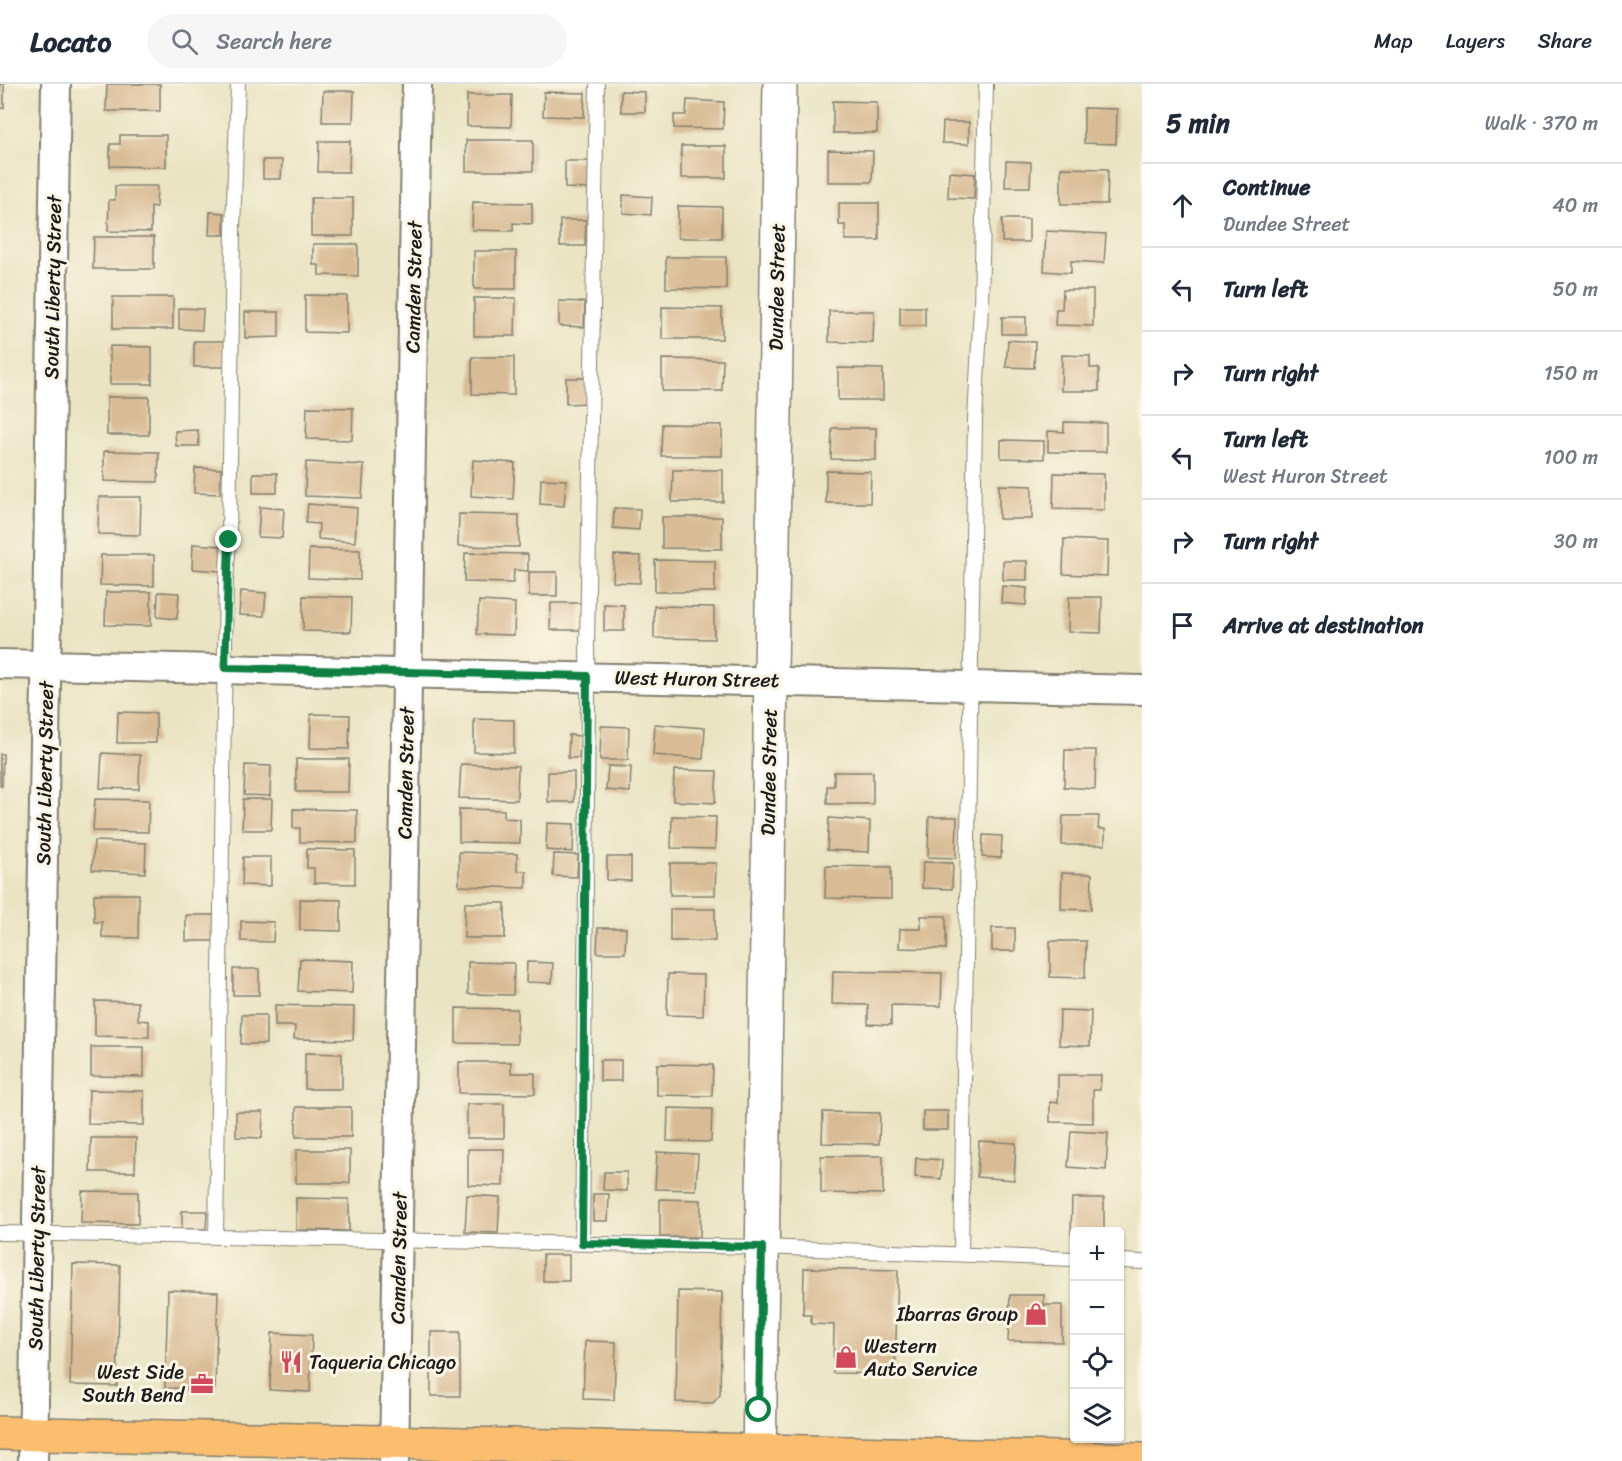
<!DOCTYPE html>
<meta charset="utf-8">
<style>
body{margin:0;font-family:Sriracha,sans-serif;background:#f6f6f7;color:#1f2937}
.controls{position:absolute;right:18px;bottom:18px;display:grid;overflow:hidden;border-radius:6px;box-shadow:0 2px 4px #0004}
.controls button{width:54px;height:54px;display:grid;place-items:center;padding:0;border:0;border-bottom:2px solid #e0e1e3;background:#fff;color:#1f2937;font:30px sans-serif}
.stop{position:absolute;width:18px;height:18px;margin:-14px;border:4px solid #0b8043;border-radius:50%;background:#fff}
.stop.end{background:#0b8043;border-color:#fff;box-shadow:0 2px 6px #0008}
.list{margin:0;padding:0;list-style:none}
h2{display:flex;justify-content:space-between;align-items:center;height:78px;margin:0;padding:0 24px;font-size:26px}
h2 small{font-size:20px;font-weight:400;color:#747a83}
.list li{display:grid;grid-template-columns:39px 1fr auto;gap:18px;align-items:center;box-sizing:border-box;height:84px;padding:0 24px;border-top:2px solid #e0e1e3}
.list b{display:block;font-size:22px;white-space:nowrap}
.list p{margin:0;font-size:20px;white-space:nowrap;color:#747a83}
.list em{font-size:20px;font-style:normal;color:#747a83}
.icon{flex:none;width:33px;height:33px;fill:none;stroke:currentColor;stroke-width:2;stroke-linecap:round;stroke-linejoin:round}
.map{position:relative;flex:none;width:1142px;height:1377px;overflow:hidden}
header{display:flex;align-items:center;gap:36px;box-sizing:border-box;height:84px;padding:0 30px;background:#fff;border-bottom:2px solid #e0e1e3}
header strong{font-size:28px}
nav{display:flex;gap:33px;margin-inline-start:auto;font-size:21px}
.search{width:420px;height:54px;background:#f6f6f7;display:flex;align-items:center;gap:15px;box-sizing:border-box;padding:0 21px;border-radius:33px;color:#747a83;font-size:22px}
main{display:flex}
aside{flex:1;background:#fff}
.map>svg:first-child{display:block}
.building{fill:#d9bc95}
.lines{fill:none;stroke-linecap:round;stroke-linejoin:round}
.service-casing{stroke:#838070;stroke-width:16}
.minor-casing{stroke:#838070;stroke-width:32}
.tertiary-casing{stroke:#838070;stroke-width:36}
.primary-casing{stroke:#838070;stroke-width:36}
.service{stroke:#fff;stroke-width:14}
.minor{stroke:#fff;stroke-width:28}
.tertiary{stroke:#fff;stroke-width:33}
.primary{stroke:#fbbe6e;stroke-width:33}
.route{stroke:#0b8043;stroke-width:8}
.labels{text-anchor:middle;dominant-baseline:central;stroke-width:6;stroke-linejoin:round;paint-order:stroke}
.street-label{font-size:20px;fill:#1c1c1c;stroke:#fcf5e5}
.poi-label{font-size:20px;fill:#1c1c1c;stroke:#fcf5e5;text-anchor:end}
</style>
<header>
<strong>Locato</strong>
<div class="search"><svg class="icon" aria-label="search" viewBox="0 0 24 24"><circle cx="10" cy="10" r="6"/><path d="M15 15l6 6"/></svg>Search here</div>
<nav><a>Map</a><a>Layers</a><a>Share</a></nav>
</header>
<main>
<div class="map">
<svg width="1142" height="1377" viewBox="0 0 1142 1377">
<rect width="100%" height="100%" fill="#fcf5e5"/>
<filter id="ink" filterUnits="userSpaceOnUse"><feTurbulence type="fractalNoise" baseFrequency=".0167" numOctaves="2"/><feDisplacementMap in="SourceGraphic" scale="12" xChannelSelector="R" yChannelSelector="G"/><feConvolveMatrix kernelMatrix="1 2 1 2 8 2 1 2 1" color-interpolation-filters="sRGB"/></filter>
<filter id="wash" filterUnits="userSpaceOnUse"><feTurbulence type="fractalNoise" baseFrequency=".008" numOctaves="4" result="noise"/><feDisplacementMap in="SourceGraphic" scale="24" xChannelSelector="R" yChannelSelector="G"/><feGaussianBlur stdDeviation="1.35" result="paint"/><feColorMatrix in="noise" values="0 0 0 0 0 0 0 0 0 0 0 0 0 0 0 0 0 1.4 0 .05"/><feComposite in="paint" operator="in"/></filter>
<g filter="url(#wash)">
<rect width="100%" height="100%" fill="#eae4c3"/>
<g id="blocks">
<!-- building -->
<path class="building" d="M 0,0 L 4,0 L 4,24 L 0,24 Z
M 107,0 L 160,0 L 160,27 L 106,27 Z
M 323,7 L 354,7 L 353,38 L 322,38 Z
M 621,7 L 645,8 L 645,28 L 621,28 Z
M 544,8 L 585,9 L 584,33 L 543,32 Z
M 467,11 L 512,11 L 511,43 L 467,42 Z
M 687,16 L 724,18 L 723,45 L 674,44 L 674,31 L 686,31 Z
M 833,17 L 877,18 L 877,49 L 833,49 Z
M 1084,24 L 1117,25 L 1116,60 L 1084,59 Z
M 943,38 L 969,38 L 969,60 L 942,59 Z
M 120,51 L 166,51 L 166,83 L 110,82 L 110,60 L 120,60 Z
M 466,56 L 533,56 L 533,87 L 466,87 Z
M 319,57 L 350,57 L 349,88 L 318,88 Z
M 681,62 L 726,62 L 726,94 L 681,94 Z
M 828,66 L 873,67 L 872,98 L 828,98 Z
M 263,76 L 282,76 L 281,95 L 263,95 Z
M 565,77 L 591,77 L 591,105 L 565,104 Z
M 1006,77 L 1031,78 L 1030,103 L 1005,103 Z
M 1061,84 L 1108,85 L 1107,120 L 1061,120 Z
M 949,88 L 975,90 L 974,115 L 948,114 Z
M 115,102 L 157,102 L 156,123 L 151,122 L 151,148 L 108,147 L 109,116 L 115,116 Z
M 623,111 L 652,113 L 651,131 L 623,129 Z
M 311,114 L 353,114 L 353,152 L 311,152 Z
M 473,118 L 532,119 L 532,140 L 513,139 L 513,147 L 472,146 Z
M 839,119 L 879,119 L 879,156 L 845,156 L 845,141 L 839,141 Z
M 678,122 L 722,123 L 722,154 L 678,154 Z
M 210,128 L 224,129 L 224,151 L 209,151 Z
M 1002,135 L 1029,135 L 1029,158 L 1002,158 Z
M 560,136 L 586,136 L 585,162 L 560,162 Z
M 1046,147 L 1106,150 L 1104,179 L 1071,177 L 1071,189 L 1044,187 Z
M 94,153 L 154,153 L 154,185 L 93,185 Z
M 313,160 L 358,160 L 358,192 L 319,191 L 319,181 L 313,181 Z
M 474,167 L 516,167 L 516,205 L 474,205 Z
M 666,173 L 726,173 L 726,205 L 666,204 Z
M 1063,206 L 1093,206 L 1093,242 L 1055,241 L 1056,225 L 1062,225 Z
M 305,211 L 347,212 L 347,249 L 305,248 Z
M 113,213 L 173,213 L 173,245 L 113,245 Z
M 474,214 L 516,214 L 515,252 L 474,252 Z
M 559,217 L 585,218 L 584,243 L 559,242 Z
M 662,223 L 722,224 L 722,255 L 662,255 Z
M 900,223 L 925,223 L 925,242 L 900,242 Z
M 179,224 L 203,225 L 202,246 L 179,245 Z
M 829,227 L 874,227 L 873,259 L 829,258 Z
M 245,228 L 279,228 L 279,253 L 245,254 Z
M 1002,233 L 1026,233 L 1026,250 L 1002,250 Z
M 1008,256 L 1035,258 L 1034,284 L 1006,283 Z
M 194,257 L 225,257 L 225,283 L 194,283 Z
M 110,262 L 152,263 L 152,300 L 110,300 Z
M 1062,271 L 1090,272 L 1090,284 L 1099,284 L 1099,307 L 1061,307 Z
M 472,273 L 514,273 L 514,311 L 472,310 Z
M 662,275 L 723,276 L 722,307 L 662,307 Z
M 838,284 L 883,285 L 883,316 L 838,316 Z
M 566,294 L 587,294 L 587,319 L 566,320 Z
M 107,313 L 149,313 L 149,351 L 107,351 Z
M 307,323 L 353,324 L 352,356 L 306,355 Z
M 1064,338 L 1106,339 L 1106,368 L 1048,368 L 1048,347 L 1064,348 Z
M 662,340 L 722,341 L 722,372 L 661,372 Z
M 832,344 L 876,344 L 876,376 L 831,375 Z
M 198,346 L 199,362 L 176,362 L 175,347 Z
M 1001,356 L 1044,357 L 1044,375 L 1001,374 Z
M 104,367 L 159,368 L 158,398 L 104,397 Z
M 473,376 L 515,379 L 513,415 L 471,412 Z
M 306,378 L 364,381 L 362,414 L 305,412 Z
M 195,384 L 221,385 L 220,410 L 194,409 Z
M 673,386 L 723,386 L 723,418 L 672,418 Z
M 826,387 L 871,388 L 870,419 L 826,419 Z
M 253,389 L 277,389 L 277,409 L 253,409 Z
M 1054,389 L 1104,390 L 1104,426 L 1053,425 Z
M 541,395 L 566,396 L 564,422 L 540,420 Z
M 999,401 L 1032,402 L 1032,435 L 999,435 Z
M 99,413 L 141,413 L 140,451 L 98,450 Z
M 308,420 L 357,424 L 355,458 L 318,455 L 319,440 L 306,439 Z
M 260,423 L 284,425 L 282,454 L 258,453 Z
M 614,424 L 640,425 L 639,446 L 613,444 Z
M 459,430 L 519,431 L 519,463 L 458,462 Z
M 662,433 L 722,433 L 722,465 L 662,464 Z
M 1064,455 L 1108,457 L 1107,492 L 1063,490 Z
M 193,460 L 221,462 L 220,487 L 192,485 Z
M 309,465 L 360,466 L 360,496 L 308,494 Z
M 465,469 L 528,470 L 528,487 L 514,486 L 513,499 L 464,498 Z
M 101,471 L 154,471 L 154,502 L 100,501 Z
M 614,471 L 641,472 L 640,499 L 613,498 Z
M 655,476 L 715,477 L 715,508 L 655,508 Z
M 1003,477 L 1027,477 L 1027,496 L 1003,496 Z
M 529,488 L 557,488 L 557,512 L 529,512 Z
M 1002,502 L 1027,504 L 1026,521 L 1001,519 Z
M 241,507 L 266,509 L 264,532 L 239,531 Z
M 106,508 L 151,508 L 151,542 L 105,541 Z
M 158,508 L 179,509 L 177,535 L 157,533 Z
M 303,512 L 352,513 L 351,548 L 303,547 Z
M 1069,513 L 1102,513 L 1101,549 L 1068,548 Z
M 479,517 L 515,519 L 514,551 L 477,550 Z
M 551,519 L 581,519 L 581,546 L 550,546 Z
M 604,520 L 624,521 L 624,547 L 604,547 Z
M 654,522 L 714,523 L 714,555 L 654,554 Z
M 118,628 L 156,629 L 156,659 L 117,659 Z
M 311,630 L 350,631 L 349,665 L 310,664 Z
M 474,635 L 514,636 L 514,669 L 474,668 Z
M 655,640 L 705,644 L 703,675 L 653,671 Z
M 601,642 L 629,643 L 628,676 L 600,676 Z
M 569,651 L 581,652 L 579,674 L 568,674 Z
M 1065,666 L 1096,666 L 1095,705 L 1064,703 Z
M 102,669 L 140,671 L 139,705 L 100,704 Z
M 0,670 L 3,670 L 2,702 L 0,702 Z
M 296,675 L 349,675 L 348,708 L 296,708 Z
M 461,680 L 518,682 L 517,716 L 459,714 Z
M 245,681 L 271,682 L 270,712 L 244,711 Z
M 608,682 L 631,683 L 630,708 L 606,706 Z
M 674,686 L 717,687 L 715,719 L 673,717 Z
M 548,688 L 574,688 L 574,718 L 548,718 Z
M 834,688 L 873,688 L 873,720 L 827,720 L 827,702 L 834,702 Z
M 95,715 L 149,716 L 148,748 L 93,747 Z
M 243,715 L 272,715 L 271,746 L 242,746 Z
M 293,725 L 357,726 L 357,759 L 300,758 L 300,744 L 293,744 Z
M 459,725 L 504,726 L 504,734 L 520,735 L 520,759 L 459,758 Z
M 672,732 L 716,733 L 715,765 L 671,764 Z
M 1063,732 L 1099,732 L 1098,745 L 1105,745 L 1105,761 L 1062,761 Z
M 929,733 L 957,733 L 956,774 L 928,773 Z
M 829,734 L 870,737 L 869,768 L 827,766 Z
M 547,739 L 574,740 L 573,768 L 546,766 Z
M 983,751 L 1002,752 L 1001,774 L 982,773 Z
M 94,757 L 146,759 L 145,789 L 92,786 Z
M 307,765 L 355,766 L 355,800 L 314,799 L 314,784 L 307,784 Z
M 459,768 L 517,770 L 517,787 L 526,787 L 526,804 L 459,802 Z
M 554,770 L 578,771 L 577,793 L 553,792 Z
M 243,773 L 271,773 L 271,802 L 242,801 Z
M 607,773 L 631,773 L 631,797 L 607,796 Z
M 923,778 L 953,779 L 952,805 L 922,804 Z
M 670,779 L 716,779 L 715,811 L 670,811 Z
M 826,782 L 891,783 L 891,815 L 825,814 Z
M 1062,789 L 1092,790 L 1091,826 L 1061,825 Z
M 94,810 L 139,810 L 138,854 L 102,853 L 102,838 L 94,838 Z
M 300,815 L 341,816 L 341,847 L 300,846 Z
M 465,819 L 505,819 L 505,854 L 464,854 Z
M 670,825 L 715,825 L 715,857 L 670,857 Z
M 186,831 L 217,831 L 217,857 L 186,857 Z
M 921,832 L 946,832 L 946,865 L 899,864 L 900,845 L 921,845 Z
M 241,837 L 274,838 L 273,858 L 241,857 Z
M 598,844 L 626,844 L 625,869 L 597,869 Z
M 992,844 L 1015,844 L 1015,867 L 992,867 Z
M 1050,857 L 1086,857 L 1085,894 L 1050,893 Z
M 300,875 L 353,877 L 352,909 L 298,907 Z
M 468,878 L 514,879 L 513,911 L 468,910 Z
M 527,878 L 553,879 L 552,899 L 526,898 Z
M 233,885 L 259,885 L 259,911 L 233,911 Z
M 833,887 L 942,889 L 941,922 L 891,921 L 891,941 L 868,940 L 868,921 L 832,920 Z
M 668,890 L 704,891 L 703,932 L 667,931 Z
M 95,917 L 138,918 L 138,936 L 149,937 L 149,953 L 95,952 Z
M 275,921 L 354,923 L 353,956 L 294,955 L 295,942 L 275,942 Z
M 456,924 L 517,925 L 517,960 L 456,959 Z
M 1060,926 L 1091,927 L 1090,962 L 1059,961 Z
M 242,931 L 266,931 L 266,960 L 241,960 Z
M 91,963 L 144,963 L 144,993 L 91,992 Z
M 305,969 L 342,970 L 342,1005 L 305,1005 Z
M 600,976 L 621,976 L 621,997 L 600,997 Z
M 459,978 L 511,978 L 511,989 L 535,989 L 535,1010 L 459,1009 Z
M 657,980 L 713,981 L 712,1012 L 657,1011 Z
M 1058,991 L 1101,991 L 1100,1006 L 1093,1006 L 1093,1039 L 1050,1038 L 1050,1018 L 1058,1019 Z
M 89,1006 L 144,1007 L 144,1041 L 88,1040 Z
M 467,1020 L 504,1020 L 504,1054 L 467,1054 Z
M 296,1023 L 351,1023 L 351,1053 L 296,1053 Z
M 668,1024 L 712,1025 L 711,1058 L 667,1057 Z
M 923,1027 L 948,1027 L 948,1046 L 923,1046 Z
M 236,1028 L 263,1028 L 262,1054 L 236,1053 Z
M 823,1028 L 880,1029 L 879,1060 L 822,1059 Z
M 1071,1047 L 1108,1049 L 1106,1086 L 1068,1083 Z
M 91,1054 L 136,1054 L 135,1088 L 90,1088 Z
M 979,1057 L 1016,1059 L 1014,1096 L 977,1093 Z
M 468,1065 L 504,1065 L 503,1102 L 468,1101 Z
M 296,1066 L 350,1066 L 350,1099 L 296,1099 Z
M 657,1068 L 698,1070 L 696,1106 L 655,1105 Z
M 821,1072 L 883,1072 L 883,1110 L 821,1109 Z
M 916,1074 L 942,1076 L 941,1095 L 915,1093 Z
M 604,1088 L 627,1088 L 627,1107 L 603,1106 Z
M 82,1107 L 138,1108 L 138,1140 L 81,1139 Z
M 593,1110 L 609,1110 L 608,1137 L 593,1137 Z
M 467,1111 L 500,1113 L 498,1149 L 465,1148 Z
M 296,1114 L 349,1115 L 349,1147 L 296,1146 Z
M 1072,1114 L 1104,1114 L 1104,1148 L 1074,1148 L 1074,1150 L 1071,1150 Z
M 660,1115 L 701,1116 L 700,1153 L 660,1153 Z
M 182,1127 L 207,1127 L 206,1145 L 182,1145 Z
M 543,1171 L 569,1171 L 569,1197 L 543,1197 Z
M 73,1180 L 120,1181 L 117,1302 L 70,1301 Z
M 804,1184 L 898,1186 L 895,1290 L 833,1289 L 834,1241 L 811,1240 L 811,1231 L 803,1231 Z
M 168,1206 L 218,1208 L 215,1305 L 165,1304 Z
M 678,1207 L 722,1208 L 720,1311 L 713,1319 L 676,1318 Z
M 1010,1211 L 1044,1211 L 1044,1221 L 1062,1221 L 1062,1258 L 1008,1257 Z
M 431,1248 L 460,1248 L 460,1312 L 431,1312 Z
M 272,1249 L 312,1251 L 310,1308 L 270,1306 Z
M 585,1257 L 616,1258 L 614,1316 L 583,1315 Z"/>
</g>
</g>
<g filter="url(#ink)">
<use href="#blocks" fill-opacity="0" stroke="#838070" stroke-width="1.5"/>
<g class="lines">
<!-- service casing -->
<g class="service-casing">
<path id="service" d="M 0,1149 L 762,1163 L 1074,1175
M 216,1152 L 226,497 L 229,456 L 233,146 L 238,0
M 582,1159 L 588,617 L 587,561 L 597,0
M 961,1170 L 975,336 L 981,222 L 986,0
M 1120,1177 L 1142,1178"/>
</g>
<!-- minor casing -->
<g class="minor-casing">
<path id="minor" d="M 0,580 L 1142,606
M 33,1377 L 56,0
M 394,1377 L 417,0"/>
</g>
<!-- tertiary casing -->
<g class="tertiary-casing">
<path id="tertiary" d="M 759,1377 L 780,0"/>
</g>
<!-- primary casing -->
<g class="primary-casing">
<path id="primary" d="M 0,1349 L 1142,1376"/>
</g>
<!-- service -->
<use href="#service" class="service"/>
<!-- minor -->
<use href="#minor" class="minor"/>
<!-- tertiary -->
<use href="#tertiary" class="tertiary"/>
<!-- primary -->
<use href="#primary" class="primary"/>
</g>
</g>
<g class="lines" filter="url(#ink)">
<!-- route -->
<path class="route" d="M 229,456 L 225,584 L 587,592 L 582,1159 L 762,1163 L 759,1326"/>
</g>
<!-- icons -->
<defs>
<g id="shop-bare" transform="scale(1.8)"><path d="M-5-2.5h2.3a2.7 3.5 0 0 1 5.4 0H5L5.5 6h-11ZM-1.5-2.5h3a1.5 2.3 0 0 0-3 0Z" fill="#d1495b" stroke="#fcf5e5" stroke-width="2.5" paint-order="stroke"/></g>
<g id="restaurant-bare" transform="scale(1.8)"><path d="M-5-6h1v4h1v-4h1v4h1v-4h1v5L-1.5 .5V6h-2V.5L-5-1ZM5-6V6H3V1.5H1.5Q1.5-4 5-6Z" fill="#d1495b" stroke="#fcf5e5" stroke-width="2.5" paint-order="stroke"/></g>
<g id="office-bare" transform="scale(1.8)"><path d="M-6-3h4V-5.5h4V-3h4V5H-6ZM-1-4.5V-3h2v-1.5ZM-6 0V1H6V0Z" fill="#d1495b" stroke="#fcf5e5" stroke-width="2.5" paint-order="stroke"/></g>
</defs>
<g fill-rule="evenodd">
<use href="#shop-bare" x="1036" y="1230"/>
<use href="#shop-bare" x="846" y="1273"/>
<use href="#restaurant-bare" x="291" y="1278"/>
<use href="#office-bare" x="202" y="1300"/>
</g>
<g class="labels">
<!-- street labels -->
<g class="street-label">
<text transform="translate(53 203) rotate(-89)">South Liberty Street</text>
<text transform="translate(414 203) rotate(-89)">Camden Street</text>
<text transform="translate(777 203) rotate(-89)">Dundee Street</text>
<text transform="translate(697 595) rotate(1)">West Huron Street</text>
<text transform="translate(769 688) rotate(-89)">Dundee Street</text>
<text transform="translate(45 689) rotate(-89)">South Liberty Street</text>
<text transform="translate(406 689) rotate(-89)">Camden Street</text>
<text transform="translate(37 1174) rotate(-89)">South Liberty Street</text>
<text transform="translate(399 1174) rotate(-89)">Camden Street</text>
</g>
<!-- poi labels -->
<g class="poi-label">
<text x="1018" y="1230">Ibarras Group</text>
<text x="864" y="1262" text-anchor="start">Western<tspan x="864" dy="23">Auto Service</tspan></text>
<text x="309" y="1278" text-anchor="start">Taqueria Chicago</text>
<text x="184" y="1288">West Side<tspan x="184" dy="23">South Bend</tspan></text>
</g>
</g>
</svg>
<div class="controls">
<button>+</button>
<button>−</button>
<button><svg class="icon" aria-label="locate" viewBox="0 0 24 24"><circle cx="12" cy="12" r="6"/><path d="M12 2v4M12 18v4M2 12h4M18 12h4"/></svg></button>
<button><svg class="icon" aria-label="layers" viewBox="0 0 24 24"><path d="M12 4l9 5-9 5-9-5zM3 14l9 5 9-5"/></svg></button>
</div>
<div class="stop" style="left:759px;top:1326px"></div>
<div class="stop end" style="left:229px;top:456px"></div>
</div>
<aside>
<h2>5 min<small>Walk · 370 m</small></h2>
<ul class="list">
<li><svg class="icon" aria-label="ahead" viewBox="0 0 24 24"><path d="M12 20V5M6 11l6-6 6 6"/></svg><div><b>Continue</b><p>Dundee Street</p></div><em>40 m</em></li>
<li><svg class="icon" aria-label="left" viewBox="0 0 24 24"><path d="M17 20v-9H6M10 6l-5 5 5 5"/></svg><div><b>Turn left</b></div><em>50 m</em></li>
<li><svg class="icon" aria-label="right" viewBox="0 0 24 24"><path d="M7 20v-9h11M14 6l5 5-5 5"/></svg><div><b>Turn right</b></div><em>150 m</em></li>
<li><svg class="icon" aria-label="left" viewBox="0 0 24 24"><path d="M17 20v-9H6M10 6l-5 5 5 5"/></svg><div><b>Turn left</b><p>West Huron Street</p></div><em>100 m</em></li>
<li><svg class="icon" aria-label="right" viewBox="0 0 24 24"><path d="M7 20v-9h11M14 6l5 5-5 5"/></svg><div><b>Turn right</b></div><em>30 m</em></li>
<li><svg class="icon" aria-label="arrive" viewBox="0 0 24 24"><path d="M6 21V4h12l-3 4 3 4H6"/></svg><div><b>Arrive at destination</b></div></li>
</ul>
</aside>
</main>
